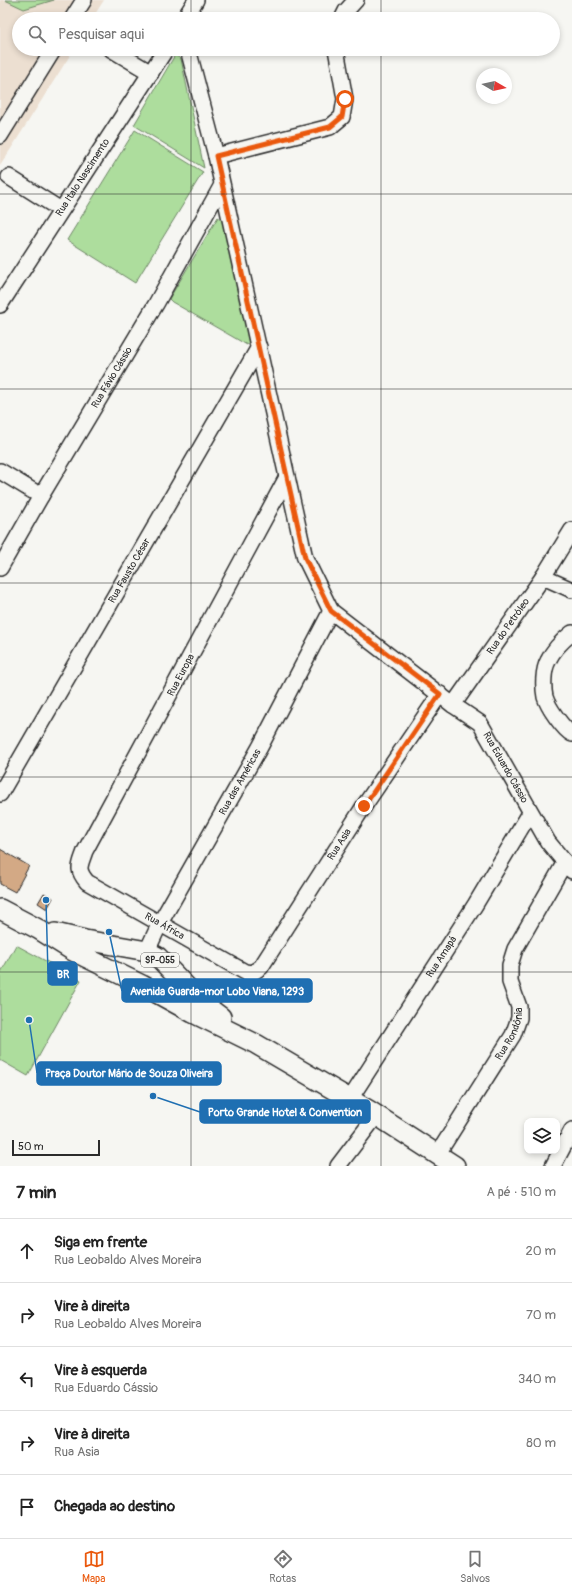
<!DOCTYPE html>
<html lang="pt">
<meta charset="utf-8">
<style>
body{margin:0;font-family:Pangolin,sans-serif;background:#f2f2f2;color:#222}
.controls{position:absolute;right:12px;bottom:12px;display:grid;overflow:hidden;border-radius:8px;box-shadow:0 2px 6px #0003}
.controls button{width:36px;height:36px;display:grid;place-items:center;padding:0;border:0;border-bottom:1px solid #e0e0e0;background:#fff;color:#222;font:20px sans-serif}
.compass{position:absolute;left:476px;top:68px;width:36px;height:36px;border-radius:50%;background:#fff;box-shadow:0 2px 6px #0003;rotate:99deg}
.scale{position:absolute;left:12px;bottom:10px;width:88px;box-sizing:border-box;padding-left:4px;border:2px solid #2b2b2b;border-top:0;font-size:11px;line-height:14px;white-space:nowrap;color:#2b2b2b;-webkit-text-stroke:3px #f6f6f2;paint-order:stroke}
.stop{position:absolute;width:12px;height:12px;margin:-9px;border:3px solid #ea580c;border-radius:50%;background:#fff}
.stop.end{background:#ea580c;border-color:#fff;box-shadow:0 1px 4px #0008}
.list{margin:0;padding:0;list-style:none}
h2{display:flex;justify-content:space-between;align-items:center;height:52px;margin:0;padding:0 16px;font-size:17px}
h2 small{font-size:13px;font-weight:400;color:#767676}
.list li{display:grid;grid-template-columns:26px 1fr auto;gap:12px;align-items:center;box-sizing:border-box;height:64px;padding:0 16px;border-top:1px solid #e0e0e0}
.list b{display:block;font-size:15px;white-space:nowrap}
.list p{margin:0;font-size:13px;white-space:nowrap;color:#767676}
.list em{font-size:13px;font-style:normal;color:#767676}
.icon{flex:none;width:22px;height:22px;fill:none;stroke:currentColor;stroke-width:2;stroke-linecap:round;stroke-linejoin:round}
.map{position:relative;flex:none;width:572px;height:1166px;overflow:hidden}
.search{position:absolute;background:#fff;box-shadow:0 2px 6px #0003;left:12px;right:12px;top:12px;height:44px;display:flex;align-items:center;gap:10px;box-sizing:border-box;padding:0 14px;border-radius:22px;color:#767676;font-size:15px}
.sheet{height:372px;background:#fff}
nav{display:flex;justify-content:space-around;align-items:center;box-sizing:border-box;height:56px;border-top:1px solid #e0e0e0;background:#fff;font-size:11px;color:#767676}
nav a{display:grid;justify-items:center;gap:2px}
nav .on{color:#ea580c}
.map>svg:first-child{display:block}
.built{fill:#ecdfd1}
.green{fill:#addd9d;stroke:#6c8464}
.building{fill:#d3a985;stroke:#2b2b2b}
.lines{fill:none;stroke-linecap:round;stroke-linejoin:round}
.minor-casing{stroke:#2b2b2b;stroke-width:18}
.major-casing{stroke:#2b2b2b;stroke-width:22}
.minor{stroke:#f6f6f2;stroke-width:15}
.major{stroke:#f6f6f2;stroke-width:19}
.route{stroke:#ea580c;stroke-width:5}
.grid{fill:none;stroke:#2b2b2b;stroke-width:1;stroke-opacity:0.55}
.labels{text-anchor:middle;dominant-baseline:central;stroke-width:4;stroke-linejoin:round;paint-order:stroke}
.shield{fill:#f6f6f2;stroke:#686867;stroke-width:1}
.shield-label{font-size:9px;font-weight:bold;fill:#2b2b2b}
.street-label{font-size:10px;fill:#2b2b2b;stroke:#f6f6f2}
.leader{fill:none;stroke:#1f6fb2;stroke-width:1.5}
.callout-dot{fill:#1f6fb2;stroke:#f6f6f2;stroke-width:1.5}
.callout{fill:#1f6fb2;stroke:#1f6fb2;stroke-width:1.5}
.callout-label{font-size:11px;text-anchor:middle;font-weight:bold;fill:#fff}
</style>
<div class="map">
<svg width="572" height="1166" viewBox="0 0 572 1166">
<rect width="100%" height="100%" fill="#f6f6f2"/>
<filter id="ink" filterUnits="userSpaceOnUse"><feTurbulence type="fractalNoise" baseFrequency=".025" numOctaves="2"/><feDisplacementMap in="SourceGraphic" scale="8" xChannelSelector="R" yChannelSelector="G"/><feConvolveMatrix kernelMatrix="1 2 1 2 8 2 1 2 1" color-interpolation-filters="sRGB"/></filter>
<g filter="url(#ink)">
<!-- built -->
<path class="built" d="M 0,0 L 104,0 L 92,19 L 19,19 L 19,49 L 74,49 L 0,166 Z"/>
<!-- green -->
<path class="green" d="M 5,0 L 54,0 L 24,9 Z
M 175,55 L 181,59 L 204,168 L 134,125 Z
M 135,130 L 203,172 L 135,283 L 67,240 Z
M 218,217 L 225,222 L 250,340 L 247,345 L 172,302 L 169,299 Z
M 16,945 L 81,980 L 28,1076 L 0,1060 L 0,974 Z"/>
<!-- building -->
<path class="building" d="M 0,849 L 29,866 L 15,892 L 0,884 Z
M 44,893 L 53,898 L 47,909 L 38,903 Z"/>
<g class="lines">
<!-- minor casing -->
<g class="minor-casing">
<g id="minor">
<path d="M 72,19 L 84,0"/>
<path d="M 184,19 L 196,0"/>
<path d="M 342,19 L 346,11 L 356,0"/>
<path d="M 111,49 L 151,73"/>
<path id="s1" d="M 188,49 L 216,156 L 305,558 L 331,611 L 453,705 L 480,723 L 548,842 L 572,871"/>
<path d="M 0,136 L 54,49"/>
<path d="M 216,156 L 330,127 L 342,117 L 345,99 L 336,49"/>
<path d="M 9,177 L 61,210"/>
<path id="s2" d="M 0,305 L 166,49"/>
<path d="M 0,471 L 41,496"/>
<path id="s3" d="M 287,477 L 85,851 C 80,866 76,869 87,882 L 245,972 L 252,973 L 261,967 L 364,806 L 440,694"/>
<path id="s4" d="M 0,568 L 41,496 L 156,304 L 222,185"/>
<path d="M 543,577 L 572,590"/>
<path d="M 572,633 C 563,640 553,650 548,661 C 543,670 543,687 545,697 C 548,707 563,729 572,734"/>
<path id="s5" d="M 453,705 L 543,577 L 572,530"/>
<path id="s6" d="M 0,794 L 259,347"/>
<path id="s7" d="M 147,951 L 160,923 L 260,747 L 331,611"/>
<path id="s8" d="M 350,1099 L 475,905 L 530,813"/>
<path id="s9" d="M 437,1155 L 513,1035 L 519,1018 L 519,1007 L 510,982 L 510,965 L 515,949 L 565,862"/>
<path d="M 338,1166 L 376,1116"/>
<path d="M 553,1166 L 572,1130"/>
</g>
</g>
<!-- major casing -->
<g class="major-casing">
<path id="major" d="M 0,909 L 38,929 L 73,951 L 142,985 L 193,1013 L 256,1044 L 370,1111 L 455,1166
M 55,933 L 85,940 L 147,951 L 158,957 L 201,1002 L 221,1017"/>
</g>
<!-- minor -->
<use href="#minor" class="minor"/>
<!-- major -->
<use href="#major" class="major"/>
</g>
</g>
<g class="lines" filter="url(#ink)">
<!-- route -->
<path class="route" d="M 345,99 L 342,117 L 330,127 L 216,156 L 305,558 L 331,611 L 440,694 L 364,806"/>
</g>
<!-- grid -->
<path class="grid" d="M 191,0 L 191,19M 381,0 L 381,19M 191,49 L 191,1166M 381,49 L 381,1166M 0,194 L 572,194M 0,389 L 572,389M 0,583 L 572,583M 0,777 L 572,777M 0,972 L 572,972"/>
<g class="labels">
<!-- shield labels -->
<rect class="shield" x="141" y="953" width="38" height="14" rx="3"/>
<g class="shield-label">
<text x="160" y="960">SP-055</text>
</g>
<!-- street labels -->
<g class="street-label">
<text stroke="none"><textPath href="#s2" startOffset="152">Rua Italo Nascimento</textPath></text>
<text stroke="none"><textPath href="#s4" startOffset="221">Rua Fávio Cássio</textPath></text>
<text stroke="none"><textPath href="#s6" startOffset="258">Rua Fausto César</textPath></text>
<text stroke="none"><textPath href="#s5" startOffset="96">Rua do Petróleo</textPath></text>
<text transform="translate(181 675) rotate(-62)">Rua Europa</text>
<text stroke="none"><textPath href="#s1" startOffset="819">Rua Eduardo Cássio</textPath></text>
<text stroke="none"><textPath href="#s7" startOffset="193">Rua das Américas</textPath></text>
<text stroke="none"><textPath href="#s3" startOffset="804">Rua Asia</textPath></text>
<text stroke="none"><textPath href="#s3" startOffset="548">Rua África</textPath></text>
<text stroke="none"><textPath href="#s8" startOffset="169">Rua Amapá</textPath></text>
<text stroke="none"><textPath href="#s9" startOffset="142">Rua Rondônia</textPath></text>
</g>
</g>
<!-- callouts -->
<path class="leader" d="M46 900L48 974M109 932L122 991M29 1020L37 1073M153 1096L200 1112"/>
<g class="callout-dot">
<circle cx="46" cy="900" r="4"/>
<circle cx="109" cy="932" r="4"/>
<circle cx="29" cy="1020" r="4"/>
<circle cx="153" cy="1096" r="4"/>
</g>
<g class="callout">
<rect x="48" y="962" width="29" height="23" rx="4"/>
<rect x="122" y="979" width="190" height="23" rx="4"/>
<rect x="37" y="1062" width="184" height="23" rx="4"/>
<rect x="200" y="1100" width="170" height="23" rx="4"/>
</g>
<g class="callout-label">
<text x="63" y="978">BR</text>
<text x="217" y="995">Avenida Guarda-mor Lobo Viana, 1293</text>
<text x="129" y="1077">Praça Doutor Mário de Souza Oliveira</text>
<text x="285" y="1116">Porto Grande Hotel &amp; Convention</text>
</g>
</svg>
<div class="controls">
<button><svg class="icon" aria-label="layers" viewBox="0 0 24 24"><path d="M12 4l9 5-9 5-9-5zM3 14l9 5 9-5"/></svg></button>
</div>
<svg class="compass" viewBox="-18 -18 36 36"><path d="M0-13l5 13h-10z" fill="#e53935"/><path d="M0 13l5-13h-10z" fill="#767676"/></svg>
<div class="scale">50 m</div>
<div class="stop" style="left:345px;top:99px"></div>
<div class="stop end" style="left:364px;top:806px"></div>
<div class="search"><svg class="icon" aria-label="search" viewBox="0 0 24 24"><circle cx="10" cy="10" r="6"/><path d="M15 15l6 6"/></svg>Pesquisar aqui</div>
</div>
<section class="sheet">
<h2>7 min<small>A pé · 510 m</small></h2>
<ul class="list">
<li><svg class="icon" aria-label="ahead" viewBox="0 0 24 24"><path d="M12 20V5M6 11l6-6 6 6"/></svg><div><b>Siga em frente</b><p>Rua Leobaldo Alves Moreira</p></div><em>20 m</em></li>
<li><svg class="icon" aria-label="right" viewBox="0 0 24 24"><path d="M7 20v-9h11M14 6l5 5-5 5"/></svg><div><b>Vire à direita</b><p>Rua Leobaldo Alves Moreira</p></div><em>70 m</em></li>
<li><svg class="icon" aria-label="left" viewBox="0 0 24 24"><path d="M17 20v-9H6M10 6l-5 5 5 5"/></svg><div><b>Vire à esquerda</b><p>Rua Eduardo Cássio</p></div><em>340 m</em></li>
<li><svg class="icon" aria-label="right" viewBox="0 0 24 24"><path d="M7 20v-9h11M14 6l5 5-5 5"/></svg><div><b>Vire à direita</b><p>Rua Asia</p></div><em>80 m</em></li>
<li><svg class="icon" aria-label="arrive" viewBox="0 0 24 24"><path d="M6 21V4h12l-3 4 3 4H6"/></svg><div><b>Chegada ao destino</b></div></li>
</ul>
</section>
<nav>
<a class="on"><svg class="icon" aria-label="map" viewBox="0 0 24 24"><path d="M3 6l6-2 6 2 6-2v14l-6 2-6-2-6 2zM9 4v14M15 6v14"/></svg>Mapa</a>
<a><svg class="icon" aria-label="directions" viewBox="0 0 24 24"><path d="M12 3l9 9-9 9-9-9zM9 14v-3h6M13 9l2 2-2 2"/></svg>Rotas</a>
<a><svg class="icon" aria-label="saved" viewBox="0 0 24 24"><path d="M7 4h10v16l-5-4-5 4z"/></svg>Salvos</a>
</nav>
